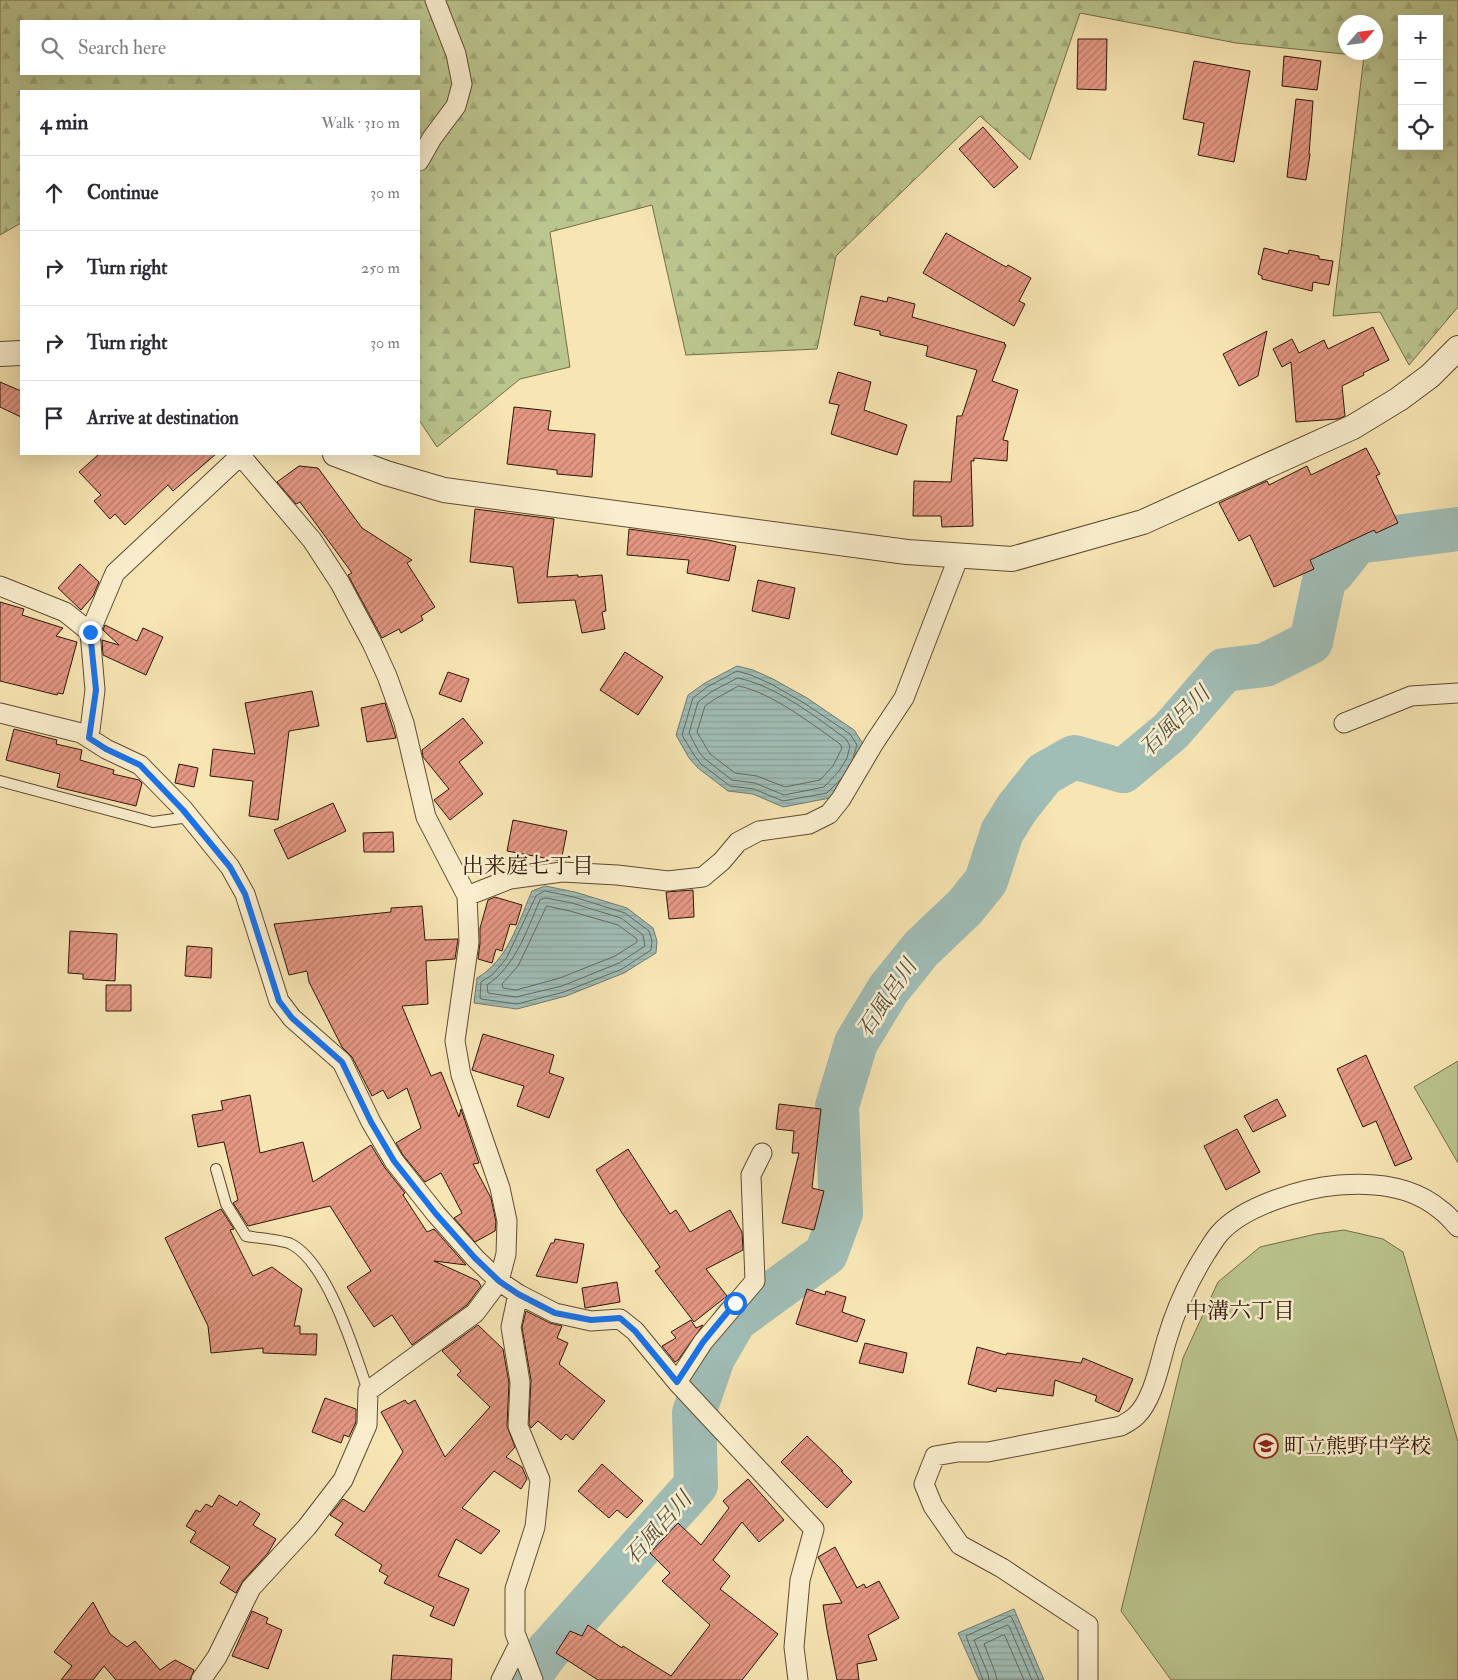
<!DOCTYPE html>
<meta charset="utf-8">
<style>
body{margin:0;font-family:"IM FELL Double Pica","Noto Serif JP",serif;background:#f2f2f3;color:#2b2b33}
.controls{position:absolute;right:15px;top:15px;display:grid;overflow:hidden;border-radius:0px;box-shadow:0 5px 20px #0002}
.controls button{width:45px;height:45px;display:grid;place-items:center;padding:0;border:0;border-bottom:1px solid #e1e1e2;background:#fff;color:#2b2b33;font:25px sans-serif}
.compass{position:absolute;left:1338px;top:15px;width:45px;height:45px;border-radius:50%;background:#fff;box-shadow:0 5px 20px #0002;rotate:62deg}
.stop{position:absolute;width:15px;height:15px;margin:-11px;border:4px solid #1a73e8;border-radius:50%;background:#fff}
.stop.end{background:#1a73e8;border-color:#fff;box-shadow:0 1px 5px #0008}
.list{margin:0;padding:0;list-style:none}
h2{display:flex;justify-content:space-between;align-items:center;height:65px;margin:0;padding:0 20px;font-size:21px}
h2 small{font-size:16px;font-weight:400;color:#7c7c81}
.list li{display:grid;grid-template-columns:32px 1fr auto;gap:15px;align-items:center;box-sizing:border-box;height:75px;padding:0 20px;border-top:1px solid #e1e1e2}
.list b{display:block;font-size:19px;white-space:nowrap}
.list em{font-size:16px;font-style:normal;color:#7c7c81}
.icon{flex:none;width:28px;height:28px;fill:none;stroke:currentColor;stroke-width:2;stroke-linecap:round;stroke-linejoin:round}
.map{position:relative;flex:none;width:1458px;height:1680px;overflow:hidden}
.search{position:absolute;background:#fff;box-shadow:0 5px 20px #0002;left:20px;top:20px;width:400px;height:55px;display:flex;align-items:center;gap:12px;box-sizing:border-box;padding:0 18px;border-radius:0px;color:#7c7c81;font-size:19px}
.panel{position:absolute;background:#fff;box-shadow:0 5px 20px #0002;left:20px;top:90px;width:400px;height:365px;border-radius:0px}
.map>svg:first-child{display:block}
.forest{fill:url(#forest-firs);stroke:#746e4a;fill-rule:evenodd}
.pitch{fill:#bbc58e;stroke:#746e4a}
.water{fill:url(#water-rules);stroke:#727a70}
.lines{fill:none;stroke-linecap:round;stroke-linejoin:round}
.shore{stroke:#676a5e;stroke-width:1}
.river{stroke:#a0bdb6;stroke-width:44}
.building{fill:url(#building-hatch);stroke:#2e1606}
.service-casing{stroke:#604a31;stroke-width:12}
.minor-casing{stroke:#604a31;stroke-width:21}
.tertiary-casing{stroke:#604a31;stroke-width:26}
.service{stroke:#faeece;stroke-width:10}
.minor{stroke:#faeece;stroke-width:19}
.tertiary{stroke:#faeece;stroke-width:24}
.route{stroke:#1a73e8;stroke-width:6}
.labels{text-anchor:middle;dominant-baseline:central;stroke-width:5;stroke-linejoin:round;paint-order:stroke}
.poi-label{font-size:21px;fill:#2e1606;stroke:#faeece;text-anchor:start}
.water-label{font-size:22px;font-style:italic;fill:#565044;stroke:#faeece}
.neighbourhood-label{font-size:22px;fill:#2e1606;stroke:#faeece}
</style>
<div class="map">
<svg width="1458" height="1680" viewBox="0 0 1458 1680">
<defs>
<pattern id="forest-firs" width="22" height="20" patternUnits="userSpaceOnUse" patternTransform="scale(1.25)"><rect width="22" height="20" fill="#bbc58e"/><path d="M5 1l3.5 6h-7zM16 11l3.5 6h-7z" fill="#a1a879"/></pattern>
<pattern id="water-rules" width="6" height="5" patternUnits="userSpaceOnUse" patternTransform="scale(1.25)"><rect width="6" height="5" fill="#a0bdb6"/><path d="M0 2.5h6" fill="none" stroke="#8aa29b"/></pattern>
<pattern id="building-hatch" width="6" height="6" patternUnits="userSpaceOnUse" patternTransform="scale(1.25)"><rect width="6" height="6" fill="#e49783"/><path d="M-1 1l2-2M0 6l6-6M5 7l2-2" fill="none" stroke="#b97a69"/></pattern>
</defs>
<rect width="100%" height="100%" fill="#f7e5b3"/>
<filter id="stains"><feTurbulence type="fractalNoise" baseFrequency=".004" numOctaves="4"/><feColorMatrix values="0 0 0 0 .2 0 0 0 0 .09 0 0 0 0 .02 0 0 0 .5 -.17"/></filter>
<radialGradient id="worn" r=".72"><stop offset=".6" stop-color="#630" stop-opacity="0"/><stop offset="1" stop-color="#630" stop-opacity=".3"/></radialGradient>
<!-- forest -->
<path class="forest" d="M 0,0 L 1458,0 L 1458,307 L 1409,365 L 1380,312 L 1333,316 L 1364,56 L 1236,43 L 1080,13 L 1030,160 L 980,116 L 836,256 L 817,349 L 686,355 L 652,205 L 550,232 L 570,367 L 520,379 L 437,447 L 419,420 L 419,91 L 21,91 L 21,223 L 0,235 ZM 1402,19 L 1439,19 L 1439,146 L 1402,146 ZM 21,21 L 419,21 L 419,74 L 21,74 ZM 1346,22 L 1376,22 L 1376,52 L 1346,52 Z"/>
<!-- pitch -->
<path class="pitch" d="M 1458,1061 L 1458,1163 L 1414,1087 Z
M 1344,1230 L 1383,1239 L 1403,1252 L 1458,1442 L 1458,1680 L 1171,1680 L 1121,1611 L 1183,1358 L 1218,1282 L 1260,1247 L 1316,1234 Z"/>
<!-- water -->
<path class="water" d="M 737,666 L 753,670 L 773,679 L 807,698 L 854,730 L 863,744 L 849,777 L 830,798 L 783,807 L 753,794 L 728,791 L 698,768 L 689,758 L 676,735 L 688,695 L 705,683 Z
M 545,886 L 575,892 L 627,908 L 653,928 L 657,941 L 656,953 L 624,973 L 566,996 L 517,1009 L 474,1003 L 477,978 C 508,960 518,923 532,891 Z
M 1014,1609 L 1044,1680 L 979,1680 L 958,1633 Z"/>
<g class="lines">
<!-- shore -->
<path class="shore" d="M 738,678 C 776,686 815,716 846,739 L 850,746 L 847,758 L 839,771 L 824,787 L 784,795 L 755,783 L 732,780 L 705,759 L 699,752 L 689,733 L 698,702 L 711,692 Z
M 739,686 C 772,693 812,724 840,744 L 842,748 L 833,766 L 820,780 L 785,787 L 757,776 L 735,773 L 710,754 L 697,732 L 705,706 L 715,699 Z
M 841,779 L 827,793 L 783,801 L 754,789 L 730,786 L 701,764 L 694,755 L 682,735 L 693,698 L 707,687 L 737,671 L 751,675 L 771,684 L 804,703 L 850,734 L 857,745 L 853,758
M 545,891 L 574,897 L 625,913 L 649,931 L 652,941 L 651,950 L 622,969 L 564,992 L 517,1004 L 481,999 L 480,997 L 481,982 L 492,975 L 506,959 L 536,896 Z
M 546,898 L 572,903 L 621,918 L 643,935 L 645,946 L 619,963 L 562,986 L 516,997 L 488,993 L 487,985 C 516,965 526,932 540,900 Z
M 547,906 L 570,911 L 618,925 L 637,939 L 637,942 L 615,956 L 560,978 L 516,990 L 503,988 L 502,984 L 518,966 Z
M 983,1680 L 966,1636 L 1010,1616 L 1012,1618 L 1039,1680
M 989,1680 L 988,1674 L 974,1640 L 1007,1625 L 1009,1626 L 1032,1680
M 997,1680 L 995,1672 L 984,1644 L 1003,1635 L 1005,1636 L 1024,1680"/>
<!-- river -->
<path class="river" d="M 527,1680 L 547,1652 L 696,1485 L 694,1413 L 713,1358 L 735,1320 L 826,1254 L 841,1213 L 837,1106 L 856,1043 L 888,990 L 921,949 L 965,907 L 986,881 L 1002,832 L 1017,808 L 1044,774 L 1074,757 L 1123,771 L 1171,731 L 1224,670 L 1265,665 L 1311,642 L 1325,576 L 1333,572 L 1357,542 L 1458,529"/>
</g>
<!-- building -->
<path class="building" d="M 1078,39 L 1107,39 L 1106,90 L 1077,89 Z
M 1284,56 L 1321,61 L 1317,90 L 1282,86 Z
M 1194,61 L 1250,71 L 1234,162 L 1198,155 L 1204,123 L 1183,119 Z
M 1296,99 L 1313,101 L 1309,154 L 1310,154 L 1306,180 L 1287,177 Z
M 983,127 L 1018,167 L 994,188 L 959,149 Z
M 946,233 L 1006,267 L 1008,265 L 1031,278 L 1019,301 L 1025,304 L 1014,326 L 923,273 Z
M 1264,248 L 1288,254 L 1289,250 L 1319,256 L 1319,259 L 1333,261 L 1329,285 L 1313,282 L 1312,291 L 1262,279 L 1262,276 L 1258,274 Z
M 861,296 L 887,302 L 888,297 L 915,304 L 912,317 L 1005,343 L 1004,344 L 1006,345 L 992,381 L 1018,390 L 1003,440 L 1008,441 L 1007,461 L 974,458 L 974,461 L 971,461 L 973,526 L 942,527 L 941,516 L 913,516 L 914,481 L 951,482 L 957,416 L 962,416 L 977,370 L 926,356 L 928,346 L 880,335 L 880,331 L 854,325 Z
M 1373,327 L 1389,360 L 1363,373 L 1364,375 L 1342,386 L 1345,416 L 1338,419 L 1296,422 L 1291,362 L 1282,367 L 1273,349 L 1292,339 L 1299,353 L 1324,340 L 1328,349 Z
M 1267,331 L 1258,376 L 1239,386 L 1223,354 Z
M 838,372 L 871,382 L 864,410 L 907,425 L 897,455 L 831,434 L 839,405 L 829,403 Z
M 0,382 L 21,391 L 21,417 L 0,407 Z
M 514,407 L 551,411 L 548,430 L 595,434 L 592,477 L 557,474 L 557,470 L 507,464 Z
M 1366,448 L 1380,474 L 1376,476 L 1398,523 L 1376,533 L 1374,530 L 1310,560 L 1314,569 L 1274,587 L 1250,535 L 1239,541 L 1219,503 L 1267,481 L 1269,485 L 1307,466 L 1311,475 Z
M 99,454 L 216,454 L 173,491 L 168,485 L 125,525 L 115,514 L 110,519 L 94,501 L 101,495 L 79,472 Z
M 299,466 L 318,468 L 362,528 L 412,560 L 407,563 L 435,607 L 421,616 L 423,620 L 401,633 L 399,629 L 382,638 L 348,575 L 352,573 L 300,502 L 296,504 L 277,482 Z
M 475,509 L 554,519 L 547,577 L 578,575 L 578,577 L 602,575 L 606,611 L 602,612 L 605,629 L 582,633 L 575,600 L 518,603 L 513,567 L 470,562 Z
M 629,529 L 708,540 L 736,546 L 729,581 L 687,573 L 689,560 L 627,555 Z
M 80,564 L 99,582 L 93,596 L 81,610 L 58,588 Z
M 758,580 L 795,588 L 789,619 L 752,611 Z
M 0,602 L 24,609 L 22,615 L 63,628 L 56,636 L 77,642 L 63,694 L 58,693 L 57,695 L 0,681 Z
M 105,625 L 137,641 L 143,628 L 163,637 L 146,675 L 103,655 L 102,640 L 119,645 L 103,630 Z
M 625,652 L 663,677 L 638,715 L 600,690 Z
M 448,672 L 469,679 L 461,702 L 439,694 Z
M 312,691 L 319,726 L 289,731 L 278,820 L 249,816 L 253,781 L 210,776 L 213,749 L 255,754 L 245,703 Z
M 385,703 L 396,738 L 367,742 L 361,708 Z
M 463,718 L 483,743 L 459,762 L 483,794 L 450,820 L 434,800 L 449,789 L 423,757 L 422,750 Z
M 14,729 L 57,740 L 56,744 L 82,750 L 80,760 L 114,770 L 113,774 L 139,780 L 142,783 L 136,806 L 57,787 L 60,774 L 6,760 Z
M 179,764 L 198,768 L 194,787 L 175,783 Z
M 333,803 L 346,831 L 288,859 L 274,830 Z
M 513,820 L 567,831 L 561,861 L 507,851 Z
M 393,832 L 394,852 L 364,852 L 363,833 Z
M 693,890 L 694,917 L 669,919 L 666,892 Z
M 495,897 L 522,905 L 516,925 L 510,924 L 502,951 L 496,949 L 492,963 L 478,959 L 480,943 L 480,928 L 488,900 Z
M 422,906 L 425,940 L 458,939 L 455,959 L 426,961 L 428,1004 L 402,1006 L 431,1076 L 441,1072 L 459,1117 L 461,1109 L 479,1163 L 473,1164 L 491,1198 L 496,1222 L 495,1231 L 475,1242 L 454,1218 L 462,1213 L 441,1173 L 425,1182 L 403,1155 L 396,1143 L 421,1128 L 407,1088 L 388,1099 L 383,1090 L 372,1096 L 352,1057 L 342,1047 L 309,982 L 307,971 L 289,975 L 274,924 L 391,912 L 391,908 Z
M 70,931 L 117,934 L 115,981 L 83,979 L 83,974 L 68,973 Z
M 187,946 L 212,948 L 211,978 L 185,976 Z
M 106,985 L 131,985 L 131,1011 L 106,1011 Z
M 483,1034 L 554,1055 L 549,1073 L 564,1078 L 549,1118 L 517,1106 L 524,1086 L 472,1070 Z
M 1366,1055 L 1412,1159 L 1395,1166 L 1376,1121 L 1363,1127 L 1337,1069 Z
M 250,1095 L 260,1153 L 303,1142 L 313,1182 L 371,1145 L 385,1168 L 405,1193 L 403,1195 L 427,1232 L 434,1229 L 466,1265 L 434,1261 L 478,1281 L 481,1286 L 467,1305 L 412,1345 L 392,1315 L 374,1327 L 347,1287 L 371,1271 L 330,1206 L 248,1226 L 233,1203 L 238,1200 L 224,1142 L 198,1147 L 192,1115 L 223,1110 L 221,1101 Z
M 1277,1099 L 1286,1116 L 1253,1132 L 1244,1116 Z
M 779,1104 L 821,1109 L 812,1188 L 824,1191 L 814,1230 L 782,1223 L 799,1153 L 792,1153 L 794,1131 L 776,1129 Z
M 1237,1129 L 1260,1172 L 1226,1190 L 1204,1146 Z
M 628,1149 L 670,1214 L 676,1210 L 690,1232 L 730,1210 L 742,1232 L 743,1250 L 706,1269 L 727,1296 L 694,1322 L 655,1271 L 660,1267 L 622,1213 L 596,1170 Z
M 221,1209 L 234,1229 L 230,1230 L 253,1276 L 272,1267 L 302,1289 L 294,1326 L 300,1326 L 300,1334 L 317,1334 L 316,1355 L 263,1353 L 263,1348 L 211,1353 L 208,1326 L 165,1238 Z
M 555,1239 L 584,1244 L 577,1283 L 536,1276 L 551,1243 L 554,1243 Z
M 617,1282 L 620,1302 L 585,1308 L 582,1288 Z
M 807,1289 L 825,1295 L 826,1291 L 846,1297 L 842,1312 L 865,1320 L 857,1342 L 796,1324 Z
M 526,1311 L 550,1323 L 562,1326 L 557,1338 L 568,1343 L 559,1364 L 605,1401 L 573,1440 L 566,1434 L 561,1440 L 538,1421 L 531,1428 L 529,1424 L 531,1380 L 522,1327 Z
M 691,1320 L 696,1328 L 703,1325 L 678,1360 L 675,1362 L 662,1346 L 676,1338 L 671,1332 Z
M 478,1325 L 503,1349 L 509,1383 L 507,1426 L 515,1447 L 506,1457 L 522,1467 L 527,1479 L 521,1489 L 494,1471 L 462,1508 L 500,1531 L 481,1554 L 456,1539 L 438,1576 L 469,1589 L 454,1626 L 430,1616 L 434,1607 L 384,1583 L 388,1576 L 379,1571 L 382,1565 L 335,1535 L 343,1523 L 330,1515 L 343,1499 L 364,1512 L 403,1452 L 381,1412 L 405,1400 L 408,1404 L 415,1400 L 445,1457 L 490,1407 L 457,1375 L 461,1371 L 442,1351 Z
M 865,1343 L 907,1353 L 903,1373 L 859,1363 Z
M 977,1347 L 1006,1355 L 1007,1353 L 1081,1363 L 1083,1358 L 1133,1379 L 1119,1412 L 1095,1401 L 1097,1396 L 1055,1380 L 1053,1396 L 997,1388 L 996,1392 L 968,1384 Z
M 325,1398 L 356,1409 L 356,1422 L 349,1437 L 344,1435 L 341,1443 L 312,1432 Z
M 807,1436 L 843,1471 L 841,1471 L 852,1482 L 827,1508 L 781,1462 Z
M 602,1464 L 643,1501 L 627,1518 L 617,1510 L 609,1518 L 578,1491 Z
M 748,1479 L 784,1520 L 759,1542 L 742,1522 L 713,1560 L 730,1576 L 720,1589 L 778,1634 L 742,1680 L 598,1680 L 556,1653 L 570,1631 L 582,1636 L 588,1625 L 622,1648 L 623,1646 L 671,1676 L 710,1625 L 662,1581 L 670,1573 L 650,1553 L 678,1523 L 701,1545 L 729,1508 L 723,1501 Z
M 219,1495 L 237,1506 L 240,1501 L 260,1514 L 253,1525 L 276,1539 L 268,1553 L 243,1581 L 236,1593 L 220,1583 L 230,1567 L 190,1542 L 196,1532 L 186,1526 L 196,1510 L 200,1512 L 206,1504 L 212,1507 Z
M 835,1547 L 857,1588 L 864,1584 L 866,1588 L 879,1581 L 899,1618 L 868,1635 L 877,1660 L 857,1664 L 859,1680 L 837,1680 L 827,1630 L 823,1605 L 842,1603 L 818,1557 Z
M 93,1602 L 110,1634 L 127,1647 L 135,1641 L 160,1670 L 175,1660 L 194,1670 L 190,1680 L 116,1680 L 104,1666 L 93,1680 L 61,1680 L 72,1666 L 54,1652 Z
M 252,1611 L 268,1618 L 266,1623 L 282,1630 L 268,1669 L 232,1656 Z
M 393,1655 L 452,1659 L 451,1680 L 391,1680 Z"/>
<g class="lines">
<!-- service casing -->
<g class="service-casing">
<path id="service" d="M 0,781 L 153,822 L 189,817
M 216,1169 L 226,1204 L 246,1236 C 257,1238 283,1240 291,1244 C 328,1263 355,1353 368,1391"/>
</g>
<!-- minor casing -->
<g class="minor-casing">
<path id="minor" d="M 419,161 L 432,138 L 456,106 L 462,84 L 456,54 L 435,0
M 0,586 L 65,612 L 90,632
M 0,713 L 81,733 L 106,749 L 140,765 L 183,809 L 230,867 L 245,894 L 279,1001 L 292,1018 L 342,1062 L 371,1122 L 394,1161 L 436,1214 L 475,1258 L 499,1281 L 518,1294 L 555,1313 L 591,1321 L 620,1319 L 635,1331 L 677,1382 L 814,1529 L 800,1580 L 794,1647 L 798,1680
M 1344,723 L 1411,696 L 1458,693
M 89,738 L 95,690 L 90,632 L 115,573 L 242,454
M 467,896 L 510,879 L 562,872 L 617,875 L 668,881 L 703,877 L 722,861 L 738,842 L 759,831 L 809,824 L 829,814 L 841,799 L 874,743 L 904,698 L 959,556
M 518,1294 L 511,1327 L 520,1382 L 518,1426 L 540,1480 L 535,1527 L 515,1589 L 515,1633 L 533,1680
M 677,1382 L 703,1342 L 755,1281 L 751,1175 L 762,1153
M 201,1680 L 217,1657 L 251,1588 L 307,1527 L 343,1480 L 367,1425 L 368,1391 L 475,1313 L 499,1281 L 506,1254 L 507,1221 L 500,1188 L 461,1075 L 455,1041 L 469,942 L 467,896 L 426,817 L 404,723 L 387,676 L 372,643 L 340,583 L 312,540 L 241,456
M 501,1680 L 519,1644
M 1088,1680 L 1088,1625 L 1002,1568 L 960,1545 L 933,1506 L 924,1484 L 935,1456 L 958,1452 L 988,1452 L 1121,1426 C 1126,1423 1132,1420 1136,1416 C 1154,1399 1160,1361 1167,1339 C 1176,1308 1189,1280 1206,1253 C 1210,1247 1214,1240 1219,1234 C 1243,1206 1303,1188 1339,1185 C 1375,1182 1414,1186 1442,1211 C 1448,1215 1453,1222 1458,1227"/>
</g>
<!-- tertiary casing -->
<g class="tertiary-casing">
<path id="tertiary" d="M 0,354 L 21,353
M 335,454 L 386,473 L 444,490 L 907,552 L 1012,559 L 1143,522 L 1353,427 L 1399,399 L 1430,376 L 1458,348"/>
</g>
<!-- service -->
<use href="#service" class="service"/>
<!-- minor -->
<use href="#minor" class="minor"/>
<!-- tertiary -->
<use href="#tertiary" class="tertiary"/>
</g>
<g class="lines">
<!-- route -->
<path class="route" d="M 90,632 L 96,690 L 89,738 L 106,749 L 140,765 L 183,810 L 230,867 L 245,894 L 279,1001 L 292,1018 L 342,1062 L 371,1122 L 394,1161 L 436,1214 L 475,1258 L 499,1281 L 518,1294 L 555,1313 L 591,1320 L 620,1318 L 635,1331 L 677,1382 L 703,1342 L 735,1303"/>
</g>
<!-- icons -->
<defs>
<g id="school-ring" transform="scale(1.25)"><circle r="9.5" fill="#faeece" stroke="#8f2418" stroke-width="1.5"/><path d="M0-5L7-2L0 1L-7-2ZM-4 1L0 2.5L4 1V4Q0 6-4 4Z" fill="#8f2418"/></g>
</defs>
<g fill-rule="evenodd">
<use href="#school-ring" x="1266" y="1446"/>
</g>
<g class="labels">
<!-- poi labels -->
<g class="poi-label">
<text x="1284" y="1446">町立熊野中学校</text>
</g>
<!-- water labels -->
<g class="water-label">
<text transform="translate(1175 721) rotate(-45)">石風呂川</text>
<text transform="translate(887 998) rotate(-56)">石風呂川</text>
<text transform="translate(658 1528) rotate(-48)">石風呂川</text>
</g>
<!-- neighbourhood labels -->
<g class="neighbourhood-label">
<text x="528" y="866">出来庭七丁目</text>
<text x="1240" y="1311">中溝六丁目</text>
</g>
</g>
<rect width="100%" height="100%" filter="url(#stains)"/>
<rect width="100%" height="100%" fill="url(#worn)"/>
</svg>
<div class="controls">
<button>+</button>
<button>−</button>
<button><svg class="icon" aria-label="locate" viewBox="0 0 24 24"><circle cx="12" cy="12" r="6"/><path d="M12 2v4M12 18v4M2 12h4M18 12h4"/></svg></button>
</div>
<svg class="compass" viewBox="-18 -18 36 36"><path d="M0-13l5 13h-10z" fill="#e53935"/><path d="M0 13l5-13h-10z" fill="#7c7c81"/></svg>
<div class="stop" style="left:735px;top:1303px"></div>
<div class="stop end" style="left:90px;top:632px"></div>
<div class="search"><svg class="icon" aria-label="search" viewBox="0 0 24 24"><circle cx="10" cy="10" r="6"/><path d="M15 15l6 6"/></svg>Search here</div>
<section class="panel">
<h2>4 min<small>Walk · 310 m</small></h2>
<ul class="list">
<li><svg class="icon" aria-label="ahead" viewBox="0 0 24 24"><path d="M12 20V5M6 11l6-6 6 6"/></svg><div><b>Continue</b></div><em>30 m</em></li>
<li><svg class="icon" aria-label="right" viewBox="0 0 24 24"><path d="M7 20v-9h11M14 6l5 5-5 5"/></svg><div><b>Turn right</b></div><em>250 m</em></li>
<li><svg class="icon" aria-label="right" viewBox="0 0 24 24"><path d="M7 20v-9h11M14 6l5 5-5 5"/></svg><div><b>Turn right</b></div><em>30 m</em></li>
<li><svg class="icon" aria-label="arrive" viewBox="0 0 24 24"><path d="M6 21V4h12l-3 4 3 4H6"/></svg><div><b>Arrive at destination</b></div></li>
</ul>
</section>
</div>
